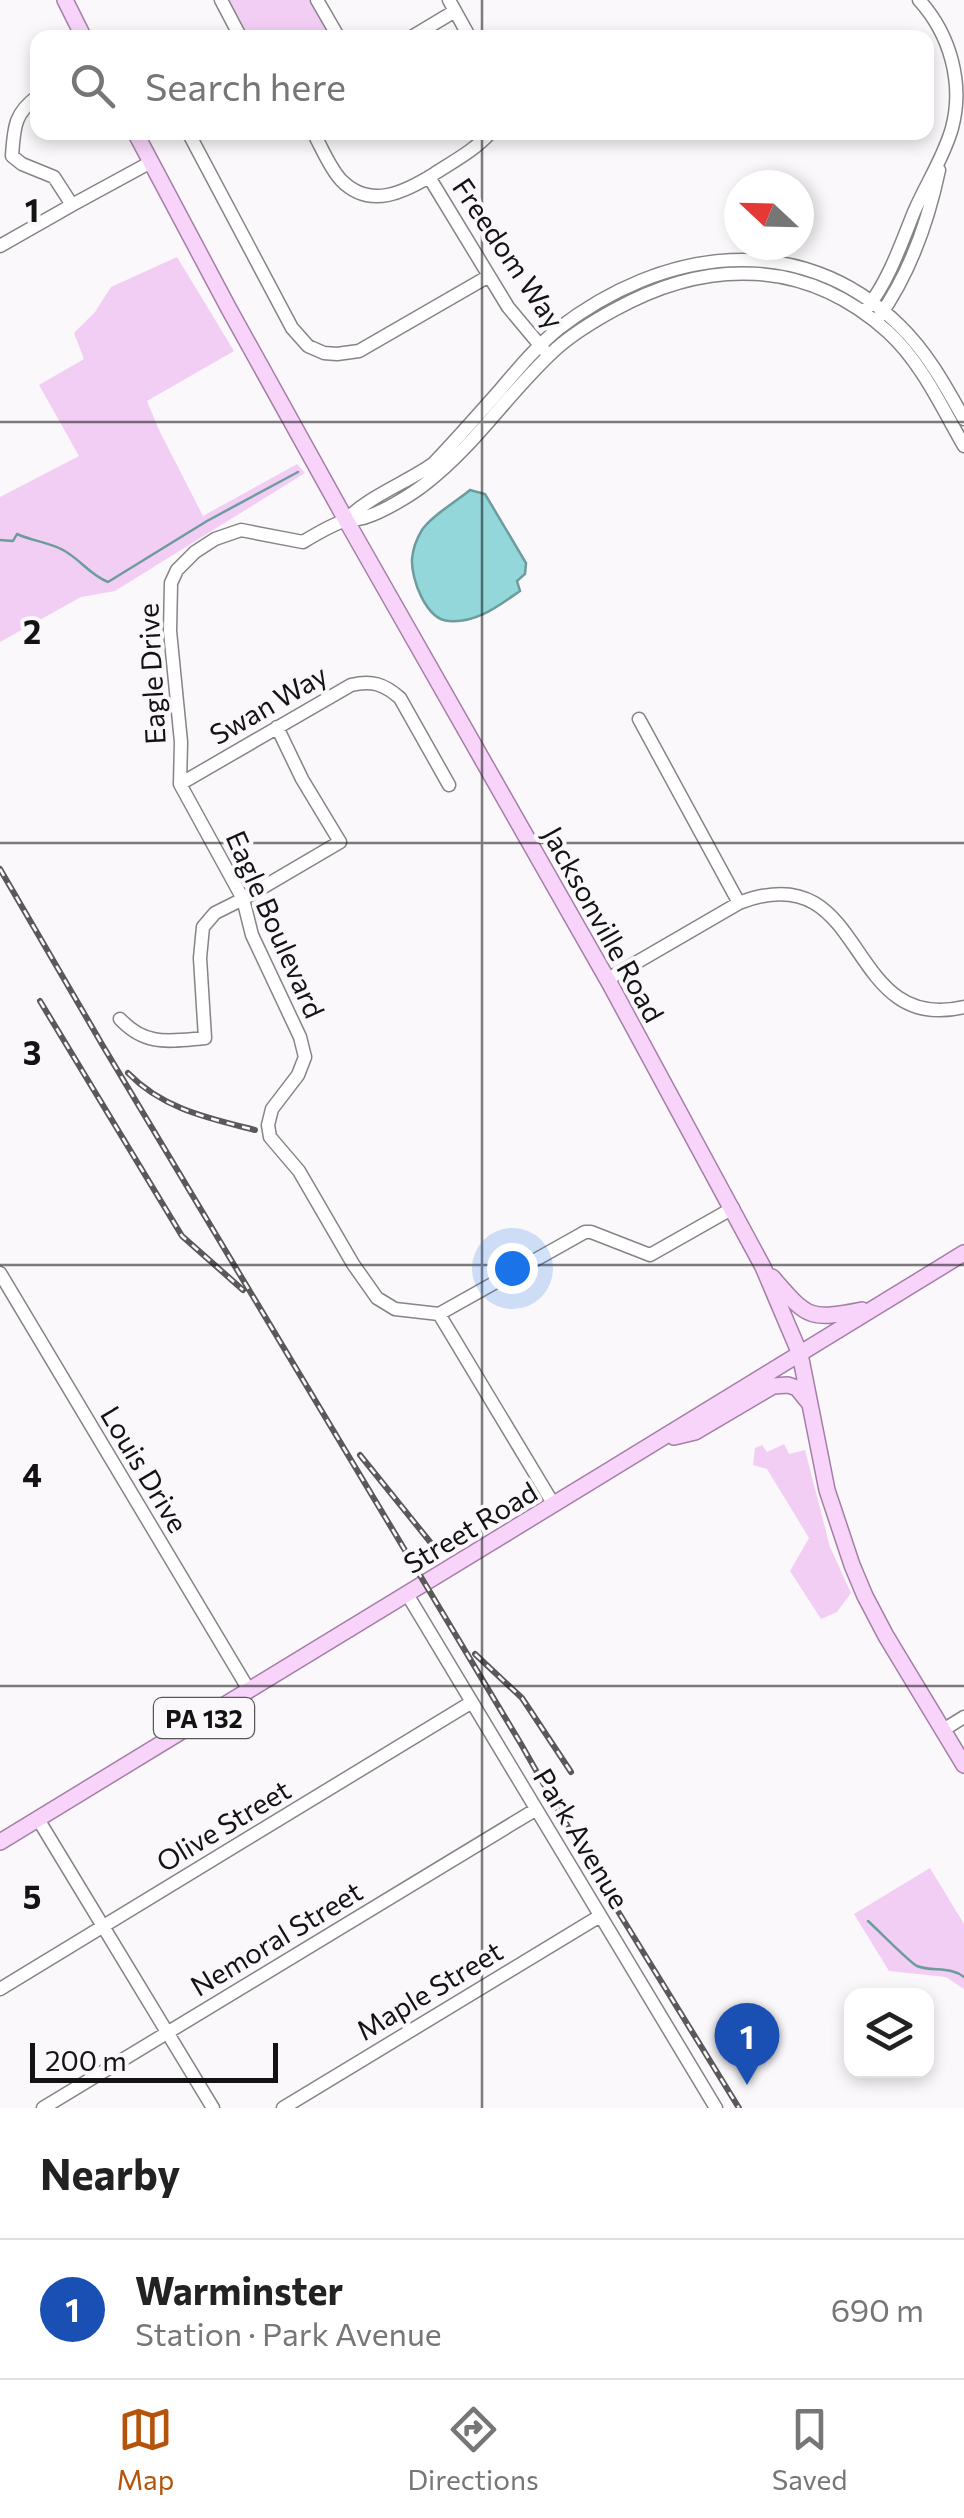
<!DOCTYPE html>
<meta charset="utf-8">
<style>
body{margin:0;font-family:Commissioner,sans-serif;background:#f2f2f2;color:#222}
.controls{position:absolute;right:30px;bottom:30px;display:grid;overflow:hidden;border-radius:20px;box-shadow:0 5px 15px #0003}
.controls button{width:90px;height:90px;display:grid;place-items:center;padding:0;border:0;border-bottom:2px solid #e0e0e0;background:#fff;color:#222;font:50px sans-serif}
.compass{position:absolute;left:724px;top:170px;width:90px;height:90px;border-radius:50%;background:#fff;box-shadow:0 5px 15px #0003;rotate:292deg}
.scale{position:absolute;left:30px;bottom:25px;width:248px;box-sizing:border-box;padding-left:10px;border:5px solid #141314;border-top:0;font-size:28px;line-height:35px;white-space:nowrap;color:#141314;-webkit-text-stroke:8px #faf8fa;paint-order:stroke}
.you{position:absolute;left:512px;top:1268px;width:35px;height:35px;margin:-25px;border:8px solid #fff;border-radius:50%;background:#1a73e8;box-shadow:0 0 0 15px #1a73e833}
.badge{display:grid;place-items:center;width:65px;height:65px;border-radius:50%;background:#b45309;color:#fff;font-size:32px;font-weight:700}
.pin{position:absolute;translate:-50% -82px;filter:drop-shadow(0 2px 5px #0008)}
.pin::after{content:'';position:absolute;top:52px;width:35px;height:30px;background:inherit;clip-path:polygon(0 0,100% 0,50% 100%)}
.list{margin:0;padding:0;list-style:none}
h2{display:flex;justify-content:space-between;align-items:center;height:130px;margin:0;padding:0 40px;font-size:42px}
h2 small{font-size:32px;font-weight:400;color:#767676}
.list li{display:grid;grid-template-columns:65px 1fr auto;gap:30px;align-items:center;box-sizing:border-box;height:140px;padding:0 40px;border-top:2px solid #e0e0e0}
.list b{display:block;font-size:38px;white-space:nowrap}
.list p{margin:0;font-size:32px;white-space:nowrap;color:#767676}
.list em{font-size:32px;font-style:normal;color:#767676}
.icon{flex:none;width:55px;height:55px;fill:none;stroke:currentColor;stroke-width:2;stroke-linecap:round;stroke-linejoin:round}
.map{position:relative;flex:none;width:964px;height:2108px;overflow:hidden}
.search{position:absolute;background:#fff;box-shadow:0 5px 15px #0003;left:30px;right:30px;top:30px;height:110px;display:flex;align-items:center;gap:25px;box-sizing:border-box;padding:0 35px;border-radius:20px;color:#767676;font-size:38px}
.sheet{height:270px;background:#fff}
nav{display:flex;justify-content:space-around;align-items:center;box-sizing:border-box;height:140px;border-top:2px solid #e0e0e0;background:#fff;font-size:28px;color:#767676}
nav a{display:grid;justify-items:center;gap:5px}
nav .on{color:#b45309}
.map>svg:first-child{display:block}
.green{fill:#f2cef4}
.water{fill:#93d7db;stroke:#6d9c9f;stroke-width:2.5}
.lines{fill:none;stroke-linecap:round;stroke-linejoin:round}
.stream{stroke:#6d9c9f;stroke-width:2.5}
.minor-casing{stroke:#868486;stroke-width:15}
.major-casing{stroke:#a57ea8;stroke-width:18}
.minor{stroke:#fff;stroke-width:12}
.major{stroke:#f8d4fa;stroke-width:15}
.rail-casing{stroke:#5a595a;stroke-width:6}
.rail{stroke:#faf8fa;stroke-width:2.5;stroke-dasharray:8;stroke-linecap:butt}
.grid{fill:none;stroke:#141314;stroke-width:2.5;stroke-opacity:0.55}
.labels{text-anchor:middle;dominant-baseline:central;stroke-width:8;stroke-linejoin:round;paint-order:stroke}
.shield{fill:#faf8fa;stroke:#595859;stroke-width:2.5}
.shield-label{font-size:25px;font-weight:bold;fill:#141314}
.street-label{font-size:28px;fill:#141314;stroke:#faf8fa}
.grid-label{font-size:32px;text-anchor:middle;font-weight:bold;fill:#141314;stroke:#faf8fa;stroke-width:8;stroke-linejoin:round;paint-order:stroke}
</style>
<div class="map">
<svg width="964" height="2108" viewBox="0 0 964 2108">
<rect width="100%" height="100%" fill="#faf8fa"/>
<!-- green -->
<path class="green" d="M 227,0 L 309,0 L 331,37 L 246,37 Z
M 177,257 L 234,351 L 147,401 L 159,430 L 203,516 L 297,464 L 305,473 L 115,591 L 81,597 L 0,642 L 0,497 L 79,456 L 39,385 L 84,359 L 74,333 L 95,312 L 111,287 Z
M 784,1444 L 789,1454 L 805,1450 L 830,1547 L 851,1593 L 837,1612 L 821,1619 L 790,1571 L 809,1538 L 767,1469 L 753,1465 L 755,1448 L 762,1445 L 767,1452 Z
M 930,1868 L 964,1924 L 964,1989 L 946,1977 L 889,1971 L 854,1914 Z"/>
<!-- water -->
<path class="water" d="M 470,490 L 485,494 L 526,563 L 525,574 L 517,581 L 520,591 C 498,606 477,623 449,621 C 426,620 411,579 412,559 C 413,549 417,538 422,530 C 431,516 457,501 470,490 Z"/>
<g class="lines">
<!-- stream -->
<path class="stream" d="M 0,540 L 13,541 L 17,534 C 32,541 48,542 63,550 C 80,559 90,575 108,582 L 207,521 L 298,472
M 868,1921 C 877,1929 910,1963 917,1966 C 932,1972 951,1966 964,1977"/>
<!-- minor casing -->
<g class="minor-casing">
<path id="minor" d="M 221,0 L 241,38
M 317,0 L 339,38
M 449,0 L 470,38
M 410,38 L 455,11
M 38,96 C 14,113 14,128 12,156 L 22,164 L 54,177 L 72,205 L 151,162
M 188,132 L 292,328 L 308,346 L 324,353 L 337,354 L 359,351 L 489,276
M 313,132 C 322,148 329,167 341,180 C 370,210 405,192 434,174 C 454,161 475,150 491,132
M 429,177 L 508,307 L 544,350
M 0,246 L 72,205
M 867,308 C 889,280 901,244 914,212 C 926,184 944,157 952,128 C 964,83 950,34 919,0
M 879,317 C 910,273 928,222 939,170
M 346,520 C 369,496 406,483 433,464 C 456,440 478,415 500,390 C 518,369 536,347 558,329 C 661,249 799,227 899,325 C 927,352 945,385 964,419
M 639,719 L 739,903
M 180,784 L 351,685 C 372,680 384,684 400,698 L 449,785
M 608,979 L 739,903 C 870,852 842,1036 964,1007
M 120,1019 C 146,1047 170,1041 205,1038 L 200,958 L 203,927 L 215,913 L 243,899 L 340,842 L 302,779 L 277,727
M 0,1273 L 249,1690
M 439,1314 L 395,1309 L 377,1298 L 353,1264 L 299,1171 L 270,1137 L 268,1125 L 272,1109 L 298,1075 L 305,1057 L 300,1037 L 252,935 L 243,899 L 180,784 L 181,742 L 170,631 L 171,583 L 177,570 L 195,552 L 215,539 L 241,530 L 303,542 C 316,534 329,526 344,521 C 351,519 359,520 366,517 C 383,512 411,495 425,484 C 476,445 510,390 557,348 C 574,333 594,321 614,310 C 707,258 806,258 888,332 C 922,363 942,408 964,446
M 439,1314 L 585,1232 L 591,1232 L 650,1255 L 733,1208
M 439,1314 L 554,1505
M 407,1594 L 716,2108
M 943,1730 L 964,1717
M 38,1819 L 213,2108
M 0,1989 L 472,1702
M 43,2108 L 535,1810
M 283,2108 L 600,1916"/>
</g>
<!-- major casing -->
<g class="major-casing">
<path id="major" d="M 65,0 L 84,38
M 135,132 L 229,309 L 346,520 L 610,984 L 763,1267 L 800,1354 L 827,1490 L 852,1565 L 865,1596 L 886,1636 L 964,1765
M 772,1277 C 807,1317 808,1321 862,1310
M 674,1437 L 695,1432 L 773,1386 L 788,1385 L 797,1388 L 810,1404
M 0,1842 C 322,1646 643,1450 964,1253"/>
</g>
<!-- minor -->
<use href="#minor" class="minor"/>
<!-- major -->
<use href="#major" class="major"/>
<!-- rail casing -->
<g class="rail-casing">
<path id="rail" d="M 0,869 L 103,1046 L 521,1744 L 592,1869 L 739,2108
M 40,1001 L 182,1236 L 243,1290
M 128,1073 C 163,1109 208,1118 255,1130
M 360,1455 L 435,1548
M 475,1654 L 522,1698 L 571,1772"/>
</g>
<!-- rail -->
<use href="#rail" class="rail"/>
</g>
<!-- grid -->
<path class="grid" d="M 482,0 L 482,38M 482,132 L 482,2108M 0,422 L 964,422M 0,843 L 964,843M 0,1265 L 964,1265M 0,1686 L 964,1686"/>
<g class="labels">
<!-- shield labels -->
<rect class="shield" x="154" y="1698" width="100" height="40" rx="8"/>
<g class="shield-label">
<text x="204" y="1718">PA 132</text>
</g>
<!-- street labels -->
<g class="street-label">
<text transform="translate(509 253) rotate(56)">Freedom Way</text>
<text transform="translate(151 674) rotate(-93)">Eagle Drive</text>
<text transform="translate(268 704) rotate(-30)">Swan Way</text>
<text transform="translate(276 924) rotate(66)">Eagle Boulevard</text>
<text transform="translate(604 924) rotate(61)">Jacksonville Road</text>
<text transform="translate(145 1469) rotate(59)">Louis Drive</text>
<text transform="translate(470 1527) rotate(-31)">Street Road</text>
<text transform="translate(223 1825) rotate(-31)">Olive Street</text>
<text transform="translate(582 1838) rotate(59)">Park Avenue</text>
<text transform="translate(276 1938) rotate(-31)">Nemoral Street</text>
<text transform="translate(429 1990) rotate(-31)">Maple Street</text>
</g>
</g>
<g class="grid-label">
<text x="32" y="222">1</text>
<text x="32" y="644">2</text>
<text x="32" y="1065">3</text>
<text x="32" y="1487">4</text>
<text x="32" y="1909">5</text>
</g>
</svg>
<div class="controls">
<button><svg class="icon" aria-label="layers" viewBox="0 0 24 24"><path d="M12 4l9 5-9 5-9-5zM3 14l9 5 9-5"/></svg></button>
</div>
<svg class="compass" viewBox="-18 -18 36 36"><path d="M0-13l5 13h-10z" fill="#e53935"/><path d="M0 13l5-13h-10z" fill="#767676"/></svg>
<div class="scale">200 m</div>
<div class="you"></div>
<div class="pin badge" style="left:747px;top:2085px;background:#1a4fb4">1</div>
<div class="search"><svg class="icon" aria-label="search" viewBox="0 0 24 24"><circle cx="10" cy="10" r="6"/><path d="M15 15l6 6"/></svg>Search here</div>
</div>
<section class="sheet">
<h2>Nearby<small></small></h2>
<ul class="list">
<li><span class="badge" style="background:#1a4fb4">1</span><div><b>Warminster</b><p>Station · Park Avenue</p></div><em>690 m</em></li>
</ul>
</section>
<nav>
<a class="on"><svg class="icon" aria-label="map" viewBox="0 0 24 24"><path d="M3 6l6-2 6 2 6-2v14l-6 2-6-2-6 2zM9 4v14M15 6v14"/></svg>Map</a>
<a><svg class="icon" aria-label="directions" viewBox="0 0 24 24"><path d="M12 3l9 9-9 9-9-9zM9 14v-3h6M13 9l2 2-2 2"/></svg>Directions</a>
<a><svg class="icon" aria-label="saved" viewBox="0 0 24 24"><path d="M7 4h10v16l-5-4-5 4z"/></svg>Saved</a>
</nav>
